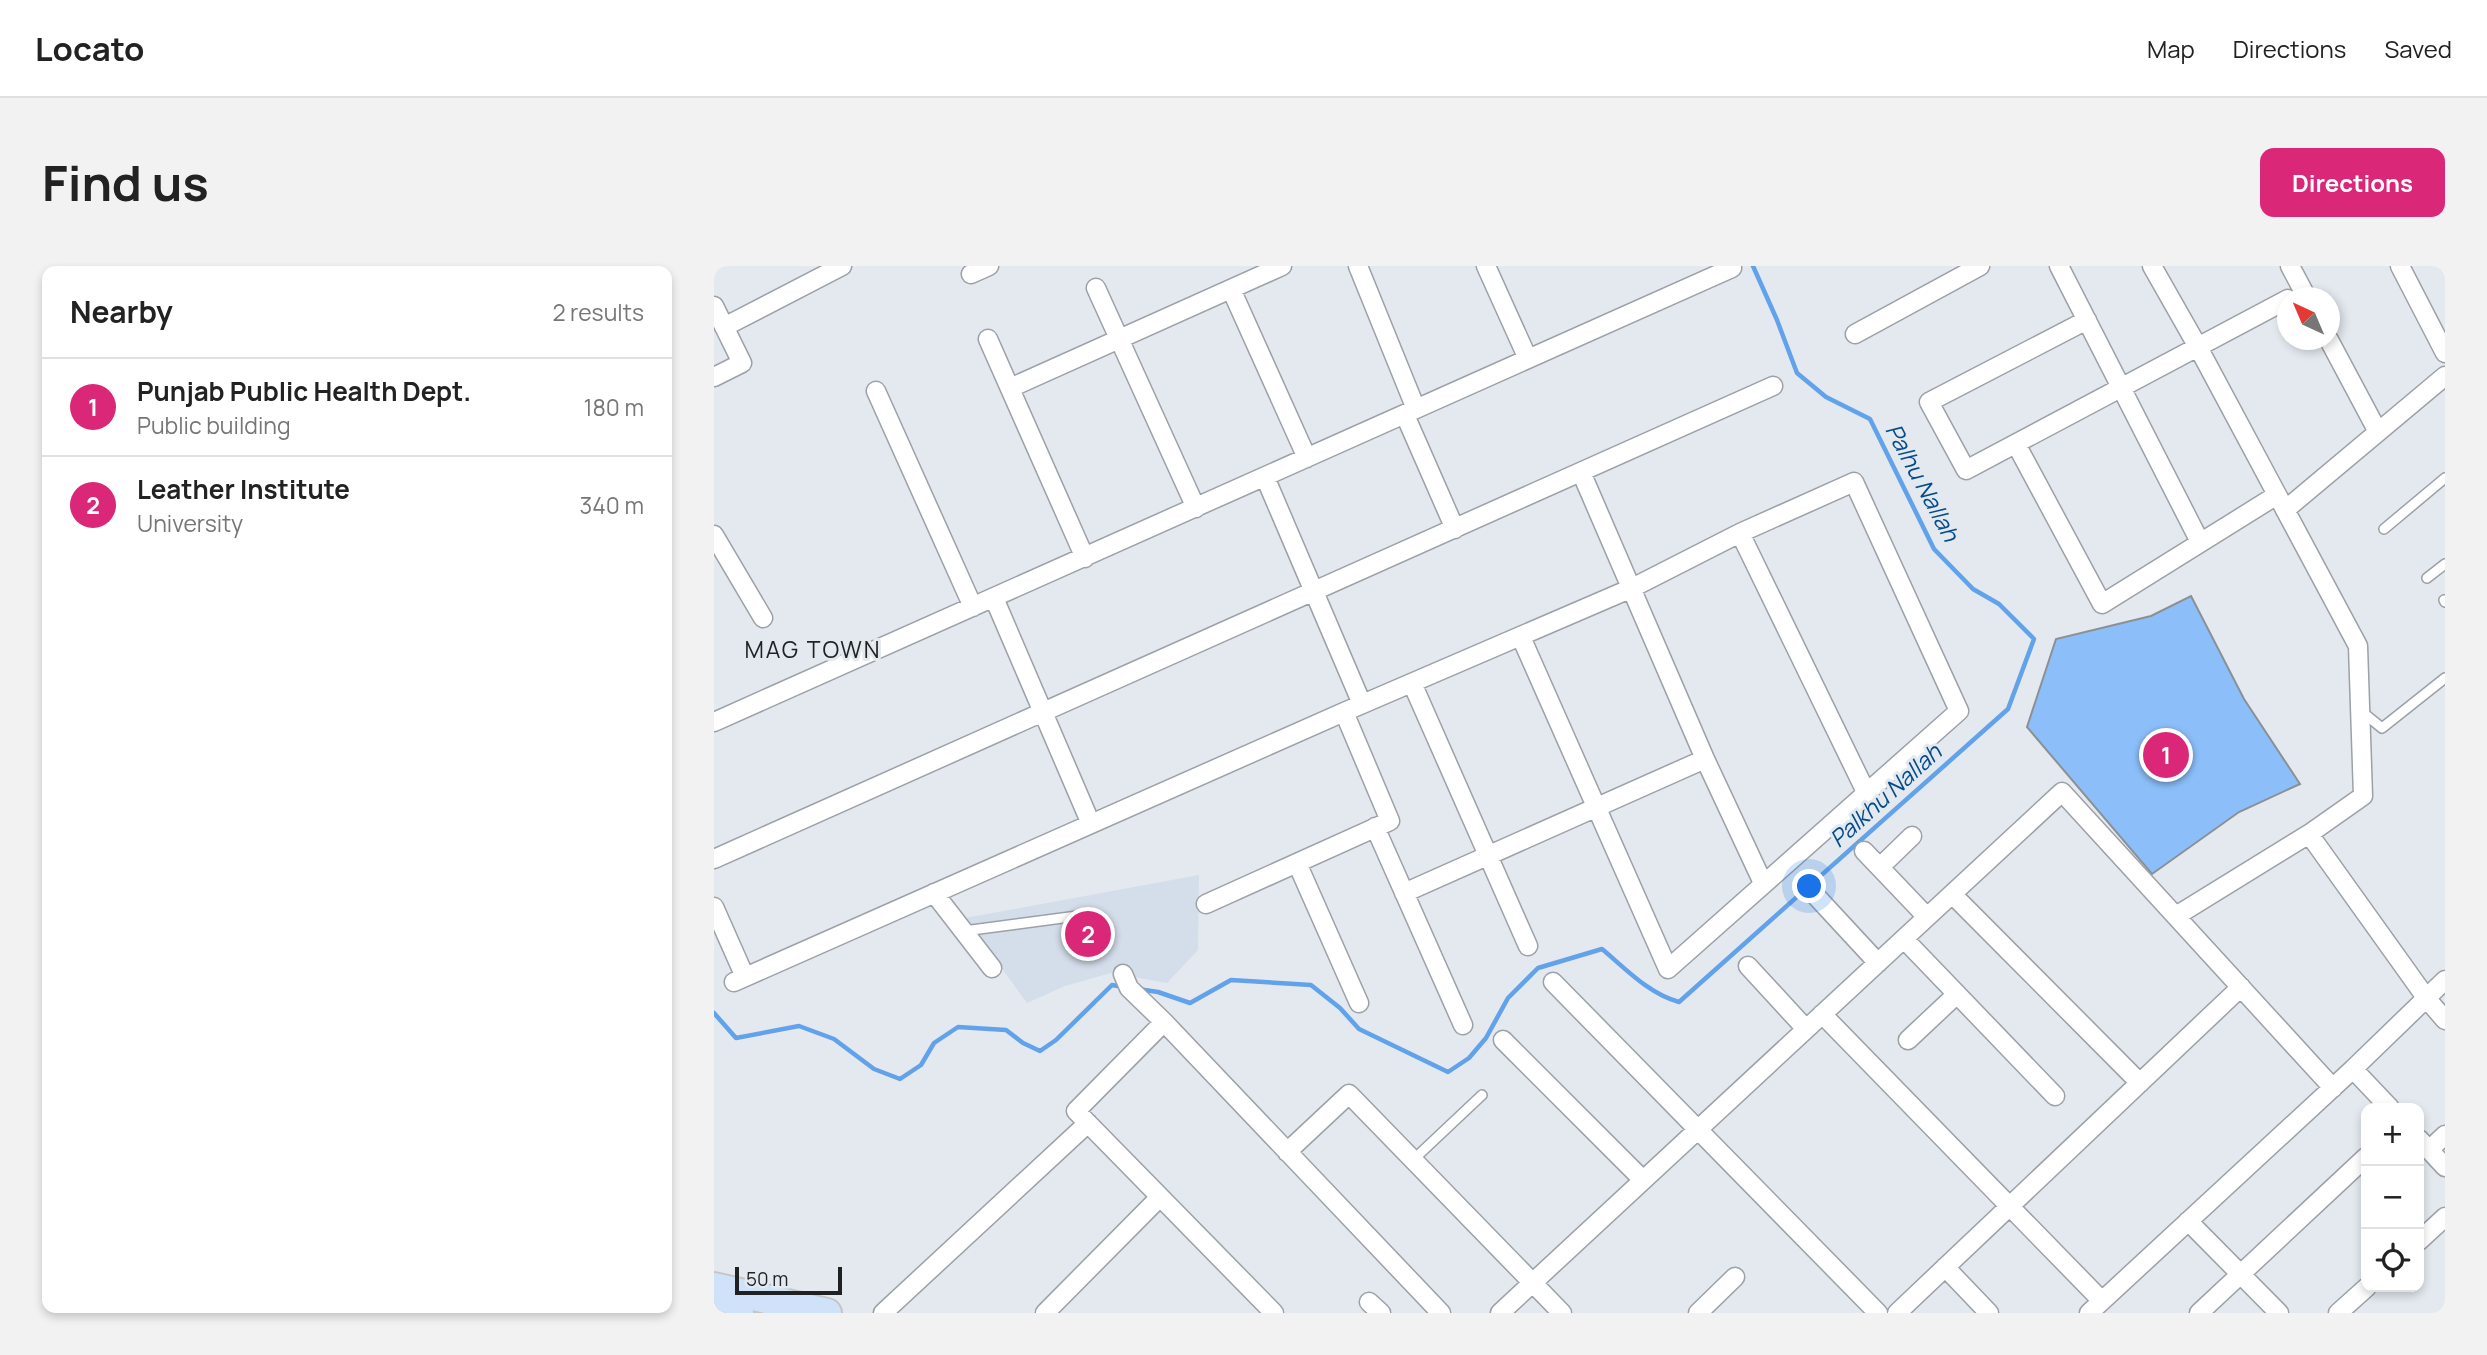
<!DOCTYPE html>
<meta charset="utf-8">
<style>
body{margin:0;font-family:Manrope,sans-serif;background:#f2f2f2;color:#222}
.controls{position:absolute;right:21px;bottom:21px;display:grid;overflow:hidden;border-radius:14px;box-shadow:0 4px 10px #0003}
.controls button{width:63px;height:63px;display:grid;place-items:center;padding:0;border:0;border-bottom:2px solid #e0e0e0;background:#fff;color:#222;font:35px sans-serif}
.compass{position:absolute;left:1563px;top:21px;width:63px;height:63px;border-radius:50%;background:#fff;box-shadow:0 4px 10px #0003;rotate:316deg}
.scale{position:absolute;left:21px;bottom:18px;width:107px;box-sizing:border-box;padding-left:7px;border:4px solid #1f2123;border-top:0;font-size:19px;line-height:24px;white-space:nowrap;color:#1f2123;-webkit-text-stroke:5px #e3e9ef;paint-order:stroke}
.you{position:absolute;left:1096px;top:621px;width:24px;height:24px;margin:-18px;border:5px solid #fff;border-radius:50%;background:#1a73e8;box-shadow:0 0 0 10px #1a73e833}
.badge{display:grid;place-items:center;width:46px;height:46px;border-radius:50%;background:#db2777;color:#fff;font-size:23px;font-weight:700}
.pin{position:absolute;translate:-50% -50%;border:4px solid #fff;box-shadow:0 2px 7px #0006}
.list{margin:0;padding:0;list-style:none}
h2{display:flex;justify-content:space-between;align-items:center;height:91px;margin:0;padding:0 28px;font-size:30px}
h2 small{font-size:23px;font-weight:400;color:#767676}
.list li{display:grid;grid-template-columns:46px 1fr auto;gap:21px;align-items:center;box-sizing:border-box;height:98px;padding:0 28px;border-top:2px solid #e0e0e0}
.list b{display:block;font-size:26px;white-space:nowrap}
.list p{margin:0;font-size:23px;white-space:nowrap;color:#767676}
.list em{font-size:23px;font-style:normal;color:#767676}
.icon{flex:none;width:38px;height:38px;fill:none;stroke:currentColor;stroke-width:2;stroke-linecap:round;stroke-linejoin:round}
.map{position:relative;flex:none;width:1731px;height:1047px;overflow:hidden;border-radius:14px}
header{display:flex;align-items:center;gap:42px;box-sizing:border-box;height:98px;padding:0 35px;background:#fff;border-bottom:2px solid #e0e0e0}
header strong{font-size:33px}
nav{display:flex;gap:38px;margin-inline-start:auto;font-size:24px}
.intro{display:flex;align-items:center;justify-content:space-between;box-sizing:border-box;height:168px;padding:0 42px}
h1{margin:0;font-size:49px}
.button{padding:18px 32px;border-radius:14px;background:#db2777;color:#fff;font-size:24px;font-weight:700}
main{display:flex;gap:42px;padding:0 42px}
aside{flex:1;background:#fff;border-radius:14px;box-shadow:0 4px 10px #0003}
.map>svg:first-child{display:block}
.built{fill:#d4deea}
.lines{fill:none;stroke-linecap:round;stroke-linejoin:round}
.stream{stroke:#62a2ea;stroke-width:4.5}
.building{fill:#8cbffa;stroke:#8b9095;stroke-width:2}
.lane-casing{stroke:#9ca1a7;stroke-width:12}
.street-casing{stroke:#9ca1a7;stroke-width:21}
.primary-casing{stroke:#c5c5c6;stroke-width:32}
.lane{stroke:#fff;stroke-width:9}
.street{stroke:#fff;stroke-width:18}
.primary{stroke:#cfe2f9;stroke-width:28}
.labels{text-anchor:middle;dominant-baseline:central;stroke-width:6;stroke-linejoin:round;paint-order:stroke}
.water-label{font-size:23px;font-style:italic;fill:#034c8c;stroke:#e3e9ef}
.neighbourhood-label{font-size:23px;letter-spacing:2px;fill:#1f2123;stroke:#e3e9ef}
</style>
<header>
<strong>Locato</strong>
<nav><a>Map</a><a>Directions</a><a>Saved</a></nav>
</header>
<div class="intro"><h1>Find us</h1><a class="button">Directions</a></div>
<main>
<aside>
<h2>Nearby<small>2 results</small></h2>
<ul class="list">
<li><span class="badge">1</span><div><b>Punjab Public Health Dept.</b><p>Public building</p></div><em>180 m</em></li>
<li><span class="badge">2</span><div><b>Leather Institute</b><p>University</p></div><em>340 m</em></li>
</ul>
</aside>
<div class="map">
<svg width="1731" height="1047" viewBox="0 0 1731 1047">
<rect width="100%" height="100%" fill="#e3e9ef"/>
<!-- built -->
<path class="built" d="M 485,609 L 484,684 L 453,717 L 397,707 L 351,720 L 313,737 L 251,652 Z"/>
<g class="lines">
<!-- stream -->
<path class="stream" d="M 424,723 L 444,726 L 476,737 L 517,714 L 597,719 L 626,742 L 645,763 L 734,806 L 755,792 L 772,772 L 794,732 L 824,702 L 888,683 C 912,703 935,728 965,736 L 1294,443 L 1320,373 L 1285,338 L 1259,323 L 1220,283 L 1156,153 L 1112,131 L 1083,107 L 1063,54 L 1039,0
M 0,747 L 22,772 L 85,760 L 120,773 L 160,803 L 186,813 L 207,799 L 220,777 L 244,761 L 292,764 L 309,777 L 326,785 L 342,774 L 398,719 L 409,721"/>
</g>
<!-- building -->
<path class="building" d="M 1477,330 L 1530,433 L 1586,518 L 1525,546 L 1438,608 L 1313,461 L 1342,373 L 1437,350 Z"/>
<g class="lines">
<!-- lane casing -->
<g class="lane-casing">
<path id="lane" d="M 1670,263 L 1731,212
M 1713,312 L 1731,298
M 1730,334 L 1731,336
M 1647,445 L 1668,462 L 1731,412
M 250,665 L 371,649
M 699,894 L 768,829"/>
</g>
<!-- street casing -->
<g class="street-casing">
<path id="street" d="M 644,0 L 702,143
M 772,0 L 814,93
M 1345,0 L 1486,276
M 1438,0 L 1484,81 L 1644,380 L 1649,530 L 1595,568 L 1462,650
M 1576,0 L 1593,32
M 1686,0 L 1731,87
M 257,8 L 275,0
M 382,22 L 482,242
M 517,23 L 593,192
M 0,40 L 28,97 L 0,111
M 1373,54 L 1215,136 L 1252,204 L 1574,33
M 10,61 L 128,0
M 1141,68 L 1266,0
M 274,73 L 371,292
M 1615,74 L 1664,166
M 296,122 L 568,0
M 162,125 L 259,341
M 691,149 L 741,263
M 1302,178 L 1388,338 L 1563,229
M 867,206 L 991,493 L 1049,617
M 551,211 L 648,438
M 1571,244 L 1731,110
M 1026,267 L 1152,526
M 0,269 L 49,352
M 280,332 L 377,558
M 698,417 L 814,680
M 0,456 L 1018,2
M 661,561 L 749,759
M 1595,568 L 1713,733 L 1731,754
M 1150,585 L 1213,651
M 0,593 L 1059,120
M 583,597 L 645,737
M 1166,601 L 1198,570
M 220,627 L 278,702
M 690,627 L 991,493
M 1238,628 L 1426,817
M 1101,629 L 1164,697
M 492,638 L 676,555 L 630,446
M 0,641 L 31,711
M 1190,673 L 1341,830
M 1034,700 L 1092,763
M 409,708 L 415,722 L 450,756 L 727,1047
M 20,716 L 630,446 L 918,322 L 1026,267 L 1140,216 L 1245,445 L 954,703 L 807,371
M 839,716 L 1164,1047
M 1108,748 L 1388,1035
M 450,756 L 362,845 L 560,1047
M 789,774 L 929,914
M 1194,774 L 1243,728
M 1639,803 L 1676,842
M 1705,873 L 1731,901
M 1715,884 L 1731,869
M 573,886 L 635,828 L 848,1047
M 1474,955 L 1565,1047
M 1705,975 L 1731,951
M 1231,1001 L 1275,1047
M 655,1036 L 667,1047
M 169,1047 L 374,857
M 331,1047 L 446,931
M 786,1047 L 1348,526 L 1619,822
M 984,1047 L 1021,1011
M 1183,1047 L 1527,721
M 1375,1047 L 1639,803 L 1731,714
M 1485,1047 L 1652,891
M 1624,1047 L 1653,1021"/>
</g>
<!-- primary casing -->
<g class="primary-casing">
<path id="primary" d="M 0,1021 L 113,1047
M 0,1041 L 25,1047"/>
</g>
<!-- lane -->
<use href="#lane" class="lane"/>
<!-- street -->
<use href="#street" class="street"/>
<!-- primary -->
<use href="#primary" class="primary"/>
</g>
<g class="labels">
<!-- water labels -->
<g class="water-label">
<text transform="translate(1209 216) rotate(62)">Palhu Nallah</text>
<text transform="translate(1171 529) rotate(-42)">Palkhu Nallah</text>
</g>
<!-- neighbourhood labels -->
<g class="neighbourhood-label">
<text x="99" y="383">MAG TOWN</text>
</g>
</g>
</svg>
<div class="controls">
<button>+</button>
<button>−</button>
<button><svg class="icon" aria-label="locate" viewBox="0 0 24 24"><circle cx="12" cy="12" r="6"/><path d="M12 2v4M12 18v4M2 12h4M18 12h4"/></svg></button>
</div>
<svg class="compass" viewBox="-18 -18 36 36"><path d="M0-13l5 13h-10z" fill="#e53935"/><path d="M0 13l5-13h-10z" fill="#767676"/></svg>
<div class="scale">50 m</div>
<div class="you"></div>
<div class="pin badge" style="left:1452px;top:489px">1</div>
<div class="pin badge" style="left:374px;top:668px">2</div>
</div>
</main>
